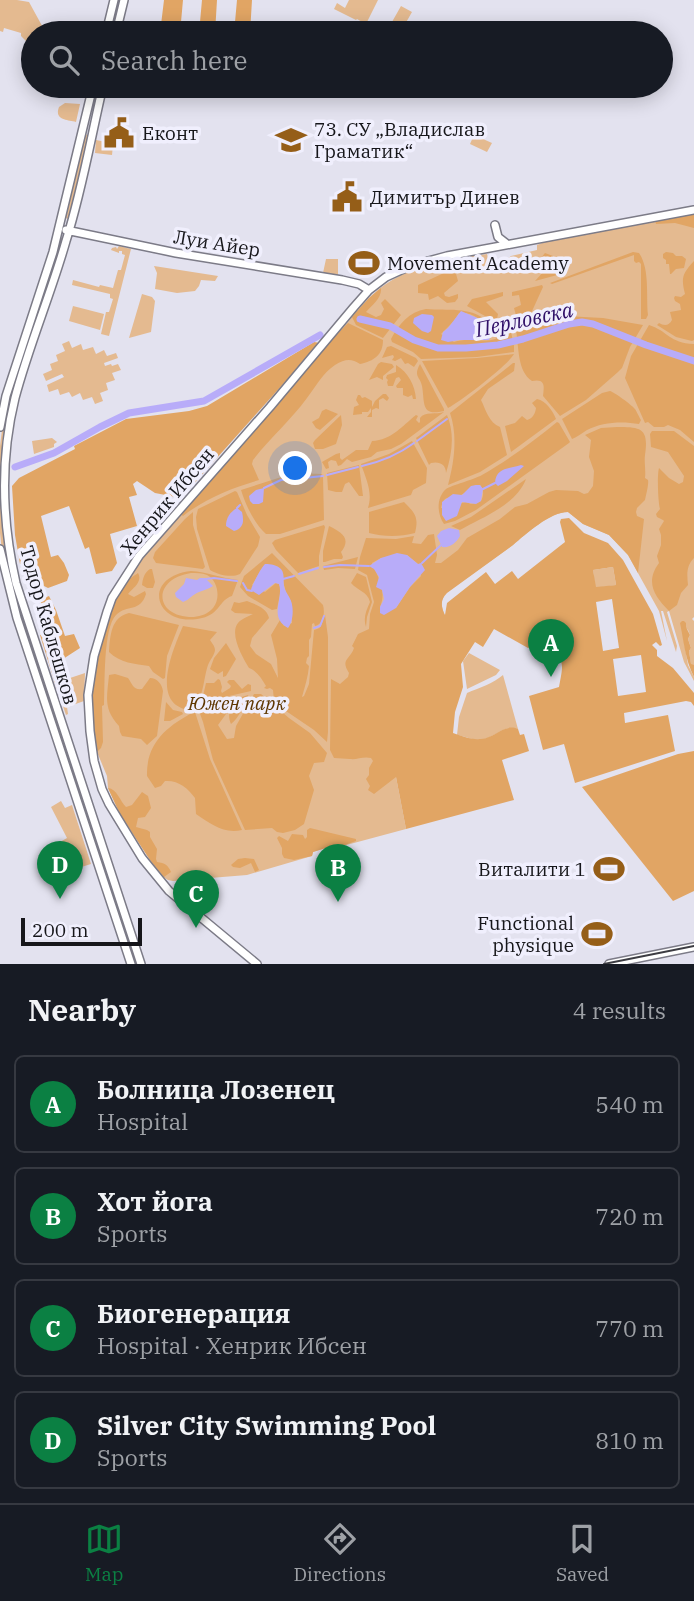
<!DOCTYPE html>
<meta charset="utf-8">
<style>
body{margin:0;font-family:"IBM Plex Serif",serif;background:#242831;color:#f1f3f6}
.scale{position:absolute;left:21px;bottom:18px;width:121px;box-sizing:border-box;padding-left:7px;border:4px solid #16161a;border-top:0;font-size:19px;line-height:24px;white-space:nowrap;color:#16161a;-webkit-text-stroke:5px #f0effd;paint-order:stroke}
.you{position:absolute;left:296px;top:469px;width:24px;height:24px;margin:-18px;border:5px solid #fff;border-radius:50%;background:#1a73e8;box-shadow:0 0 0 10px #1a73e833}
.badge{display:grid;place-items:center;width:46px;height:46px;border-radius:50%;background:#0b8043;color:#fff;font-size:23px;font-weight:700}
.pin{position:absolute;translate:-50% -58px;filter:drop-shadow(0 2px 4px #0008)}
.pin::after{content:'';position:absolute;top:37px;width:24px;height:21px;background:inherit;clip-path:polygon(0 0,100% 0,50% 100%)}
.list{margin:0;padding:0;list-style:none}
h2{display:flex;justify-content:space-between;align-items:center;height:91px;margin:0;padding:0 28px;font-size:30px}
h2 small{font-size:23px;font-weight:400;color:#9ea1a6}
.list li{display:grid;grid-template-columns:46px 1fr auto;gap:21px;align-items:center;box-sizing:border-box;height:98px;margin:0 14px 14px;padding:0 14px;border:2px solid #363941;border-radius:10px}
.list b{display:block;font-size:26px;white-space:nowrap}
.list p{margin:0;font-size:23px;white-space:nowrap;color:#9ea1a6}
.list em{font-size:23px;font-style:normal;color:#9ea1a6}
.icon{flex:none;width:38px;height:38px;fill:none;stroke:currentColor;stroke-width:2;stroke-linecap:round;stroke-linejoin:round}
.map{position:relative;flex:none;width:694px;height:964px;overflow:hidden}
.search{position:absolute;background:#171b24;box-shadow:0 4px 18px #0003;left:21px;right:21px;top:21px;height:77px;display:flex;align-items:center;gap:18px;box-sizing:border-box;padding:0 24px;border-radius:38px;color:#9ea1a6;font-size:26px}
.sheet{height:539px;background:#171b24}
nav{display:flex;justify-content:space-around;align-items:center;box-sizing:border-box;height:98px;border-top:2px solid #363941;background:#171b24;font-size:19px;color:#9ea1a6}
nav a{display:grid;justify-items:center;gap:4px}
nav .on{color:#0b8043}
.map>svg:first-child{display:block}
.green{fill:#e4ba90}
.forest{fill:#e1a564;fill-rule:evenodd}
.water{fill:#b8acf9}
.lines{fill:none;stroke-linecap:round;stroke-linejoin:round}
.stream{stroke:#b8acf9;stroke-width:2}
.river{stroke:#b8acf9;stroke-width:7}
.major-casing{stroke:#7c7b87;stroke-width:10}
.major{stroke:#fff;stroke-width:7}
.tram{stroke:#3c3c42;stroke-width:2}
.labels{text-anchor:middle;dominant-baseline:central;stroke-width:7;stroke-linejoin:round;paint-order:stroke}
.poi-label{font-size:19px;fill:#16161a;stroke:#f0effd;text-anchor:start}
.street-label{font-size:19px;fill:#16161a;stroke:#f0effd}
.park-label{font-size:19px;font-style:italic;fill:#5e3701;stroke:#f0effd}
.water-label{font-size:21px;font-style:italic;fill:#2f0f67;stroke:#f0effd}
</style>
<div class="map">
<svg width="694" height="964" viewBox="0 0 694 964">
<rect width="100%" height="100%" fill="#e3e2ef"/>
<!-- green -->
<path class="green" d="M 0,0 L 17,0 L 29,2 L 46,33 L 33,33 L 33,48 L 21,36 L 21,33 L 4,28 L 3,32 L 0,31 Z
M 349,0 L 378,0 L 366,24 L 357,19 L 356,20 L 334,9 L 337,3 L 345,8 Z
M 401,6 L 412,12 L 400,33 L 396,33 L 388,29 Z
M 65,103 L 80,104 L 76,122 C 67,120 54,120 59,107 Z
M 84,134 L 88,135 L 70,219 L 65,218 Z
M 474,135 L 492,143 L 487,152 L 470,144 Z
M 96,140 L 106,142 L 106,144 L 113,145 L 112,155 L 95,153 Z
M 694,213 L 694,617 L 692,619 L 694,621 L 694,665 L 691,665 L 689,651 L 691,648 L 688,639 L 690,635 L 688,630 L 681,623 L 688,665 L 694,677 L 694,681 L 684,662 L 669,611 L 667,612 L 677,646 L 676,652 L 663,611 L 661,611 L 667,641 L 659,611 L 628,555 L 609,535 L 583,524 L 568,512 C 550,512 526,534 513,545 L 446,593 C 439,601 442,607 445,617 L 380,694 L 406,829 L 339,847 L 335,845 L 313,852 L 312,856 L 247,875 L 173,881 L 168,880 L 160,875 L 120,814 L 108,788 L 107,776 L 97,752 L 93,721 L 92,697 L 111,609 L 119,593 L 138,561 L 192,499 L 206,486 L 214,473 L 326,345 C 342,332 352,315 367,300 C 400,266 441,261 487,254 L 489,263 L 505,261 L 511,256 L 537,250 L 537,245 L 547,241 Z
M 60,238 L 64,239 L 13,396 L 9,395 Z
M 119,246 L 131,249 L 109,336 L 101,334 L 106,312 L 109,312 L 113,299 L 110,298 L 110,294 L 72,285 L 73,280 L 99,287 L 100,285 L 113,288 L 118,270 L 121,270 L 125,255 L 122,254 L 122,251 L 119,251 L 119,253 L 111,250 L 112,248 L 116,247 L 117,249 Z
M 326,259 L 338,259 L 338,275 L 323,273 Z
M 154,266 L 218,276 L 215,281 L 201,280 L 199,286 L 195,291 L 177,293 L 155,289 L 157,273 Z
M 142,294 L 152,297 L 155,301 L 151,332 L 129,338 Z
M 73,306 L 104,314 L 100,330 L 69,321 Z
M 69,341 L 72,348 L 81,344 L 83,350 L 93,347 L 96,354 L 104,350 L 107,356 L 116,353 L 118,358 L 104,363 L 105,366 L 111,364 L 112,366 L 118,364 L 121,370 L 112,373 L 115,380 L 106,383 L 108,390 L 100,393 L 103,401 L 95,404 L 92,397 L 83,400 L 80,393 L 72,397 L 69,392 L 60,395 L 58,389 L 49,392 L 47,385 L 64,377 L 62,374 L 46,381 L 43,374 L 52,370 L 50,364 L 58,361 L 56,355 L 65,351 L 62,344 Z
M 3,422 L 7,422 L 2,500 L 23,614 L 19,615 L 2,552 L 0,533 L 0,446 Z
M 52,438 L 57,442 L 54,444 L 54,447 L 34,454 L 32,441 Z
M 613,567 L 616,585 L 595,588 L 593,570 Z
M 24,617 L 115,893 L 111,894 L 20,618 Z
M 469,653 L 500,670 L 496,675 L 467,689 L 463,661 Z
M 85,673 L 84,701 L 67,707 L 68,714 L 66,715 L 55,683 Z
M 503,675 L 518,729 C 503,724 495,739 480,740 C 473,740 464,736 457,735 L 459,717 L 467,693 C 479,688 494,683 503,675 Z
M 61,801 L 65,808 L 72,805 L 91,864 L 75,869 L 60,842 L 67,838 L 51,807 Z"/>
<!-- forest -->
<path class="forest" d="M 164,0 L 183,0 L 180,33 L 160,33 Z
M 202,0 L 217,0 L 215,33 L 199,33 Z
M 237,0 L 252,0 L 250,33 L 234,33 Z
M 694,213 L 694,228 L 675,223 L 656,224 L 655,220 Z
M 633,252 L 639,253 C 650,269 646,295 648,315 L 646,319 L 641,319 L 641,264 L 639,262 L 636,263 L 634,261 L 634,255 L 552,284 L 550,283 Z
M 666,252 L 673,253 L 676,256 L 682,256 L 686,259 L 684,268 L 676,269 L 671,274 L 670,274 L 669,264 L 666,264 L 666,260 L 663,258 L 663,254 Z
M 545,253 L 553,256 L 555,260 L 555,267 L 561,274 L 535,281 L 544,271 L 543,269 L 536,268 L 535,265 Z
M 694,261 L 694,340 L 692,341 L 676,337 L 657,325 L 659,323 C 664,326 669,326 672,320 L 670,312 L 681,310 L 680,304 L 675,301 L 674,298 L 675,296 L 681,297 L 685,294 C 681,278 682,274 694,261 Z
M 444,273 L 456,274 L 458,281 L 444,293 L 445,296 L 449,297 L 458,294 L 458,298 L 455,302 L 447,303 L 438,296 L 429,300 L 428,294 L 418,293 L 418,285 Z
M 542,285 L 543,287 L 528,320 L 518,323 L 514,308 L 521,305 L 519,295 L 512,296 L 512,292 Z
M 381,288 C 382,298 372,305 366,312 L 376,317 L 381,315 L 384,309 L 381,303 L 385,299 L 401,315 L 383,338 L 356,325 L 352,317 L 369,298 Z
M 503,292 L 503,296 L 486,302 L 498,314 L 497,319 L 492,322 L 485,316 L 467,306 L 472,299 Z
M 426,309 C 447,311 470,306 487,321 C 491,325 494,330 498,334 L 489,339 L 491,336 L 491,329 C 483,321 471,311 459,313 L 454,321 L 441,334 L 454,342 C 467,337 483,343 495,339 C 500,337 505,333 511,332 L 514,346 L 514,352 L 477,357 L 421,359 L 413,352 L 392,342 L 391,339 C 399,324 409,312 426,309 Z
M 565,316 L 603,318 L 643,325 L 630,347 L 622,368 L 618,372 L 586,400 L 560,416 L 543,396 C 544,387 546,378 532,381 C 517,371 519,347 516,330 L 553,317 Z
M 348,323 L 383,340 C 383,355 374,361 360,364 C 351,358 345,359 335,365 C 323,373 316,386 307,398 C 291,420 270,438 253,460 L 252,464 L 259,480 C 232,488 206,498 183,516 L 179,513 L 206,486 L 214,473 L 326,345 Z
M 649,325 C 668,331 669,343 694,344 L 694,442 L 680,430 L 668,425 L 664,427 L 654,427 L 648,422 L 645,423 L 625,378 L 631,356 Z
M 314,342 L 320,343 L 181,498 L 155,493 L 137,481 L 133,484 L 137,495 L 129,497 L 137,526 L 110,534 L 117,563 L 112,571 L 96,574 L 89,547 L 85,549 L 69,506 L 41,516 L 51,557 L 58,555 L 64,563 L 69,575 L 67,581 L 48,588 L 44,586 L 35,560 L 20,564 L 15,535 L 12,486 L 19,478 L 75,449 L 74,446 L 126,419 L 189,411 L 207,406 Z
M 391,346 L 416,358 L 418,361 L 414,367 L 408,363 L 405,364 L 401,358 L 395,361 L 392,360 L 394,357 L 393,355 L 382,358 L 387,347 Z
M 514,354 C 507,366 461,401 448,408 L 422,361 L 477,358 Z
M 381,362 L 392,364 L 394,367 L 383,376 L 383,380 L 377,377 L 369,380 L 378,364 Z
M 513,363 L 515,363 L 514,371 L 488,389 L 481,400 C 486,410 489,423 500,427 L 507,455 L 480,472 L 448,485 C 454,463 458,436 450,413 Z
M 420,364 L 444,409 L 444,411 C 420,417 425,402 422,386 C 420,376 413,377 420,364 Z
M 396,365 C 408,372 415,385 416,399 L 413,399 L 412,395 L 408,397 L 403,395 L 403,388 L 397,388 L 396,386 L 401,380 L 399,377 L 396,378 L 393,386 L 388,386 L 387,382 L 388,380 L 386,378 L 387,375 L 396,372 Z
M 610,391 C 614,392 632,405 635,409 C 636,410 640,419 641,420 L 639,424 C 622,421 602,422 587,430 C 582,433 577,437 572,439 L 562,419 L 602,393 Z
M 383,394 L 386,394 L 389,398 L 387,401 L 383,398 L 379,400 L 379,409 L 376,408 L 372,410 L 372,417 L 367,417 L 371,412 L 371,408 L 368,412 L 362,412 L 362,414 L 353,415 L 354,407 L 359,405 L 356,400 L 358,395 L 360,395 L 362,398 L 365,397 L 372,401 L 372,407 L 375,401 Z
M 537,399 C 546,401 553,411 556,419 L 511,452 L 505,426 L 515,423 L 522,416 L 527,420 C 533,418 535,414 536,408 L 532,403 Z
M 326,409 L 338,414 L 320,430 L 316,428 L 312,422 L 319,418 L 322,411 Z
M 444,412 L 401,444 L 391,449 L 377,452 L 371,457 L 352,462 L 347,459 L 341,465 L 338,466 L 336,461 L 331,460 L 328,462 L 329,468 L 326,469 L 322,462 L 336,454 L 340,453 L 340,458 L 342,460 L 356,450 L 368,450 L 372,441 C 392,440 402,426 416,415 L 418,416 L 416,420 L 419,423 L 420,422 L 420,418 C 425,411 436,415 444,412 Z
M 341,415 L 342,425 L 336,444 L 323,449 L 315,449 L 313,443 L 315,440 Z
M 447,415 C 455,434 452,454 446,473 C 446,464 439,461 431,463 L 429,465 L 416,438 Z
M 557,422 L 559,423 L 570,442 L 569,443 L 476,510 L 455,521 L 444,524 C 437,514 436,498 446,489 C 452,485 473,480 482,475 C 508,460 534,441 557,422 ZM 476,485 L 480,485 C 484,490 484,495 481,501 C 475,504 471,505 466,502 L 441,508 C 445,492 450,501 461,495 C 466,493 470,487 476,485 Z
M 617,427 C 641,427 649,428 645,455 C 644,462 646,470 645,478 L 648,480 C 649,484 646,495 645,500 L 637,508 L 636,512 L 637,516 L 644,519 L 638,573 L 628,555 L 609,535 L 583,524 L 568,512 C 550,512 526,534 513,545 L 447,593 C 440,600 441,607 445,615 L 447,603 L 486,572 L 495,584 L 512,571 L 518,579 L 565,542 L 560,522 L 561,519 L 569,518 L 584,533 L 608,543 L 623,560 L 653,614 L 662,645 L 660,646 L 656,642 L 652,645 L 657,650 L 657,656 L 673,668 L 694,693 L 694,706 L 691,702 L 686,701 L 624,713 L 625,723 L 668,715 L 675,751 L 575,783 L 564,744 L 543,750 L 529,696 L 559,687 C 564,660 565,661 544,643 L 528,648 L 494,629 L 483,647 L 475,642 L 461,664 L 463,687 L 455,712 L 453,733 C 461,736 472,740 481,739 C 495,738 504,723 518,729 L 520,735 L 524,734 L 529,751 L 502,760 L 514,800 L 406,829 L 396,777 L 374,794 L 368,790 L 370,786 L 366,779 L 369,775 L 369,768 L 373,761 L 371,758 C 363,756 357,760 350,759 C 344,759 340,758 334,758 L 330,750 L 331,679 L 340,684 L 348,677 L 349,673 C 340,659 350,660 354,648 L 352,646 L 358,634 L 369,629 L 370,614 L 374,602 L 367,575 L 358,570 L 360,557 L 366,538 L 396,539 L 414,536 L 412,543 L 421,544 L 428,535 L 434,534 L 437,555 L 435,563 L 441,563 L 458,550 L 467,538 L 500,519 L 515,507 L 527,504 L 549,492 L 556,490 L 578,491 L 584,494 L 588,493 L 593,486 L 594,471 L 589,457 L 591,440 L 585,435 L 601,428 ZM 407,555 L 418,564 L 421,576 L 410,587 L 396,608 L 380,607 C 387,591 378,577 372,563 L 381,558 ZM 613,567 L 616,585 L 596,587 L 593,570 ZM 612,599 L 619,648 L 603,651 L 596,602 ZM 641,655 L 646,692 L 618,696 L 613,659 Z
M 652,431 L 674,431 L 694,446 L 694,558 C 686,566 687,575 688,585 L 681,593 L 677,605 L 669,611 C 654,596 645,582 659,563 L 657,556 L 661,545 L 661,535 L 659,529 L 664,521 L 663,520 L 657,517 L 656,514 L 660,509 C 658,502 657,475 659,468 L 669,478 L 679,484 L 683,482 L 684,476 L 668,452 L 651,447 L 650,434 Z
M 412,441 L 427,468 L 426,483 L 413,490 L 411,495 L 368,508 C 373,492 366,479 361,464 L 389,454 Z
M 359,465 L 363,496 L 359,496 L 349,482 L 345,484 L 342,492 L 336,492 L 328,490 L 327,473 Z
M 294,473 L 322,474 L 323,476 L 324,520 L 280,534 L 266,534 C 254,523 246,506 241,490 Z
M 526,479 C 516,505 483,517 460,530 L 451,526 L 471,517 Z
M 235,491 L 237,492 L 247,515 L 260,537 L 258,546 L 240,574 C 232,578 218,575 210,570 L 197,529 L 196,517 L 198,509 Z
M 404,502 C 415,513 419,517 415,533 C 400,537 384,537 369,533 L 369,512 Z
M 193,512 L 193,525 L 205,567 L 203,569 L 156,563 L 153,558 L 155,552 L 185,519 Z
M 324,525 L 325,527 L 319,556 L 319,566 L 298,573 L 276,550 L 272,543 L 275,540 Z
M 329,526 C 341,532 352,538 341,552 L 343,557 L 342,559 L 334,559 L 325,562 L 323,562 L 323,551 Z
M 272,553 L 323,605 C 325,612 324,624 315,626 L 314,623 L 312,624 L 311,637 L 309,640 L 309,656 L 307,658 L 306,663 L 309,666 C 308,677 305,686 302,697 L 304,696 L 309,684 L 314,630 C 324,628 321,622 325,615 L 328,637 L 328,732 L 327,742 L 314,730 L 286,711 L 274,701 L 273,690 L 270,688 L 267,689 L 264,688 L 266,686 C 262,679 257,671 249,668 C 243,658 229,634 238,623 C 241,619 249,616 253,614 L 235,613 L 231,610 L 234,602 L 239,603 L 247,601 C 255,604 267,608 269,618 L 252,638 L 250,646 L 256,654 L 271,664 L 278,678 L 277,659 L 271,635 L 280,620 L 284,626 L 292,623 L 291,601 L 287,596 L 284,585 L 281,570 C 260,558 263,570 252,585 L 265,592 L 276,583 L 279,584 L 281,589 L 277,609 L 272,610 L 248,596 L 240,587 L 244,576 Z
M 358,557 L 355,569 L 338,568 L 324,570 L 323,566 Z
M 150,569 L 152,569 L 155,582 L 153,588 L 147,588 L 142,585 C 143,578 144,573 150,569 Z
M 191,571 C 207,572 221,578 238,580 L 232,596 C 219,600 220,614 202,618 C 155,629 140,577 191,571 ZM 191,573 C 196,573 202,573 207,575 C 218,580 221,599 213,608 C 208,614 201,616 194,617 C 154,618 151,579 191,573 Z
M 138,573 C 143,582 133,588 128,594 L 134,597 L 145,591 L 146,594 C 140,613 127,604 116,615 C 103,628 105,685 104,705 L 102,706 L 103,742 L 101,748 L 97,752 C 94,733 92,715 92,697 C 92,671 107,602 125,583 C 128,579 134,576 138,573 Z
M 357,573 L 366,577 L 372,602 L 367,617 L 366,627 C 363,618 366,611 370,602 C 367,591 358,591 351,583 Z
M 49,596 L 56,610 L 65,636 L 74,634 L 80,648 L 63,659 L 69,678 L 55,683 L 40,635 L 50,631 L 40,600 Z
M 129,613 L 179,625 L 167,656 L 165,678 L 163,679 L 153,672 L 149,666 C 135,664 120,663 109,652 C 110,636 111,617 129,613 Z
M 682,621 L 684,621 L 686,623 L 686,627 L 690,635 L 688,639 L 691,648 L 689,651 L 691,664 L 694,665 L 694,677 C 685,659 684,642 680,623 Z
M 183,626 L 217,632 L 210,640 C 211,642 215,646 215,650 C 215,654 210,660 208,665 C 203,679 204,702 190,710 C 149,705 173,649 183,626 Z
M 226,643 L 236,659 L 226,676 L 223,677 L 223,671 L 218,674 L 210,669 L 214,658 Z
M 115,674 L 128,678 C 133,685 133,690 142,689 L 150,678 C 157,678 162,684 163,691 L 157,736 L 147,745 L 141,739 L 122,736 L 120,732 L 119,726 C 103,709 107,697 109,675 Z
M 218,679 L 220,680 L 222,687 L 221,691 L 222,693 L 230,688 L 231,686 L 227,682 L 229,680 L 234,680 L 242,689 L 248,684 L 251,685 L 251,691 L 229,696 L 206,704 L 206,697 L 203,696 L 206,683 L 214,683 Z
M 254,694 L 261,694 L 289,718 L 310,733 L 327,753 L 324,762 L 314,763 L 309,776 L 314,790 L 304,824 L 295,830 L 283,833 L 277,832 L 272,828 L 245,830 L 213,760 L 203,722 L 199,711 L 216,704 L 224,705 L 226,714 L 218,725 L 227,739 L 234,738 L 236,726 Z
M 248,695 L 249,698 C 242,707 240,717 231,724 C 225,711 234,698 248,695 Z
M 166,702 L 173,710 L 182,712 L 183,714 L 170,721 L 164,721 Z
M 194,712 L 195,712 L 210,759 L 242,830 C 223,834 211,824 196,814 L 195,798 C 188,788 178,780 165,781 L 161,786 L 155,788 L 147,776 C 146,743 167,726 194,712 Z
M 694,751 L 694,891 L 673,901 L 582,787 L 678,754 Z
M 108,788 C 117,789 120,801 126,807 L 132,805 L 142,792 L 148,796 L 151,808 L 145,817 L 138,818 L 136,827 L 147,830 L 150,832 L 150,837 L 157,849 L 156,859 L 157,862 C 165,863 168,865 171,872 L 164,877 L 150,860 L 120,814 Z
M 310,828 L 356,839 L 356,841 L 339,847 L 335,845 L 313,852 L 312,856 L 294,860 L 284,858 L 282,854 L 282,848 L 277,838 L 279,836 L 288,841 L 292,834 L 303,835 L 305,839 L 307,837 L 307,830 Z
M 245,858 L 254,859 L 259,870 L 255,872 L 251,863 L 240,868 L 233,867 L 231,865 L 238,859 Z"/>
<!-- water -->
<path class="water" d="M 461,311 L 482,320 L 491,329 L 491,336 L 489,340 L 460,340 L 448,342 L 441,340 L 443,332 L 448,328 Z
M 422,314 L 432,315 L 434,317 L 431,331 L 428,333 L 422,331 L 413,323 L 414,318 Z
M 521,465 L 524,466 L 507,481 L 498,486 L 495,483 C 496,467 509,469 521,465 Z
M 476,485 L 480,485 L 483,489 L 481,501 L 476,504 L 462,502 L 457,516 L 446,521 L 442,515 L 442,502 L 453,494 L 462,495 L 471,486 Z
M 264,488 L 263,502 L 259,504 L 253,504 L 250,501 L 249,496 L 256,490 Z
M 237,508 L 242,512 C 244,521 244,528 234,531 L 226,526 C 226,518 230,512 237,508 Z
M 449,528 L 459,530 L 460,536 C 456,543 450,548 442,547 L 437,536 L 441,531 Z
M 397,553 L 407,555 L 418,564 L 421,563 L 425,570 L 410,587 L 396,608 L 384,615 L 380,613 L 380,607 L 384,599 L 382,590 L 376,587 L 379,577 L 374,569 L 369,566 L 381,558 Z
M 265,564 C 271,564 277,565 281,569 C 285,574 283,580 284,586 C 285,592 289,595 291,601 C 294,609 293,622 288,628 C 268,617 284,599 279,584 L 275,583 L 259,595 L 251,590 C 252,585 261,568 265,564 Z
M 186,578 L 197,580 L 200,578 L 205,578 L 213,586 C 208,589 204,590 199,592 C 193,594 189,600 183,602 L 176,597 L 175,593 L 184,584 Z"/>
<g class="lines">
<!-- stream -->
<path class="stream" d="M 417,441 L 447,419
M 362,466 C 380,462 399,454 414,443
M 327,475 L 358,467
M 304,478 L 323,476
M 264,488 L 281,480 L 291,479
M 483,489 L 495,483
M 237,508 L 240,505
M 422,563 L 441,545
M 324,567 L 340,565 L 369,566
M 299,574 L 318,568
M 206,579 L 214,578 L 237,581
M 283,579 L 294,576
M 243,583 L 247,590 L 252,591
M 314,628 L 320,626 L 324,616"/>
<!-- river -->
<path class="river" d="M 360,319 L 390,326 L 414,340 L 438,348 L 466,348 L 498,345 L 523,339 L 569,324 L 582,322 L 593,324 L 646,345 L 694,361
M 15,467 L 54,453 L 100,427 L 129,413 L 204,401 L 320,335"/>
<!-- major casing -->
<g class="major-casing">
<path id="major" d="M 106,33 L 114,0
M 116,33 L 124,0
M 103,86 C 91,137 82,191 66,241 C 51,294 29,345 15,398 C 0,459 2,522 16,583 L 141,964
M 495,225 L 498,237 L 507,244
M 66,230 L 176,253 L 342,280 L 359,284 L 369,290
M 0,427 L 6,396 L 53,252 L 93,86
M 0,549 L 17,618 L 131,964
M 257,964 L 169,891 L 142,858 L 109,804 L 102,789 L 94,761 L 90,731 L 88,695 L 94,656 L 107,612 L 112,598 L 139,556 L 270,407 L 354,307 L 369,290 L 386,277 L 410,266 L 447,256 L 694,210
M 609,964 L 694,947"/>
</g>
<!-- major -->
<use href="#major" class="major"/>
<!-- tram -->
<path class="tram" d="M 604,964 L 694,946"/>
</g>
<!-- icons -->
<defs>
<g id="civic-bare" transform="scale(2.415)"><path d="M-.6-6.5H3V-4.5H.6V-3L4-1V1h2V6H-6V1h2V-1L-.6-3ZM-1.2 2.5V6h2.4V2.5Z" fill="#955e18" stroke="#f0effd" stroke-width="2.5" paint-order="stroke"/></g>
<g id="school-bare" transform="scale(2.415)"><path d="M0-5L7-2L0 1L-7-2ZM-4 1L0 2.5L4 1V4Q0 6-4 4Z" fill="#955e18" stroke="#f0effd" stroke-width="2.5" paint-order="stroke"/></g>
<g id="stadium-bare" transform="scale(2.415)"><path d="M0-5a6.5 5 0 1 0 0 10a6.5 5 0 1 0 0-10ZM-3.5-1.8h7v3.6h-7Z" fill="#955e18" stroke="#f0effd" stroke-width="2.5" paint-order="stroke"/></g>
</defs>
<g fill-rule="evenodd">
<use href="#civic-bare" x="119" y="133"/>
<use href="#school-bare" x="291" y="140"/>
<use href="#civic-bare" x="347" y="197"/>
<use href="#stadium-bare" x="364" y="263"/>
<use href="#stadium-bare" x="609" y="869"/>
<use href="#stadium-bare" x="597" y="934"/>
</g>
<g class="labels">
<!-- poi labels -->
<g class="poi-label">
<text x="314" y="129">73. СУ „Владислав<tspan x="314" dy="22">Граматик“</tspan></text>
<text x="142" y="133">Еконт</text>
<text x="370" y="197">Димитър Динев</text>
<text x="387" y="263">Movement Academy</text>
<text x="586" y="869" text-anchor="end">Виталити 1</text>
<text x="574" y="923" text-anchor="end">Functional<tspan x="574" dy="22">physique</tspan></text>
</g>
<!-- street labels -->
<g class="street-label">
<text transform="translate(217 243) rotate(9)">Луи Айер</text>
<text transform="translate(167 501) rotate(-50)">Хенрик Ибсен</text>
<text transform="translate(49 625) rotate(74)">Тодор Каблешков</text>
</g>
<!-- park labels -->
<g class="park-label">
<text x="237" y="703">Южен парк</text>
</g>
<!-- water labels -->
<g class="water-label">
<text transform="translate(524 319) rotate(-12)">Перловска</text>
</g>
</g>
</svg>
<div class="scale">200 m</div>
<div class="you"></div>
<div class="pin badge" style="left:551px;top:677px">A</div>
<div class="pin badge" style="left:338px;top:902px">B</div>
<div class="pin badge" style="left:196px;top:928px">C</div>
<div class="pin badge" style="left:60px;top:899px">D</div>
<div class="search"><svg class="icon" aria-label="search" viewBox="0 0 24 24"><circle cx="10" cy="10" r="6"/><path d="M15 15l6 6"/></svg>Search here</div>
</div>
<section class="sheet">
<h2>Nearby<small>4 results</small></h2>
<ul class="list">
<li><span class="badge">A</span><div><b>Болница Лозенец</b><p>Hospital</p></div><em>540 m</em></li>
<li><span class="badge">B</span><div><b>Хот йога</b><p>Sports</p></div><em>720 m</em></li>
<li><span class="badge">C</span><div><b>Биогенерация</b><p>Hospital · Хенрик Ибсен</p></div><em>770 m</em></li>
<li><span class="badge">D</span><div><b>Silver City Swimming Pool</b><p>Sports</p></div><em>810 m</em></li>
</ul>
</section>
<nav>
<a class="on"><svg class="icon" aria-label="map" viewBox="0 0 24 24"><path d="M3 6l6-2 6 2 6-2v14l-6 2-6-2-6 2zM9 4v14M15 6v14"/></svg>Map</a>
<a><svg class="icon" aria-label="directions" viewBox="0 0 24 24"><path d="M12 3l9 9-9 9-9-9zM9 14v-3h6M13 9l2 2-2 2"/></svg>Directions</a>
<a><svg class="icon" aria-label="saved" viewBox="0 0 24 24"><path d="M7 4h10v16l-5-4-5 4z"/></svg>Saved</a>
</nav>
